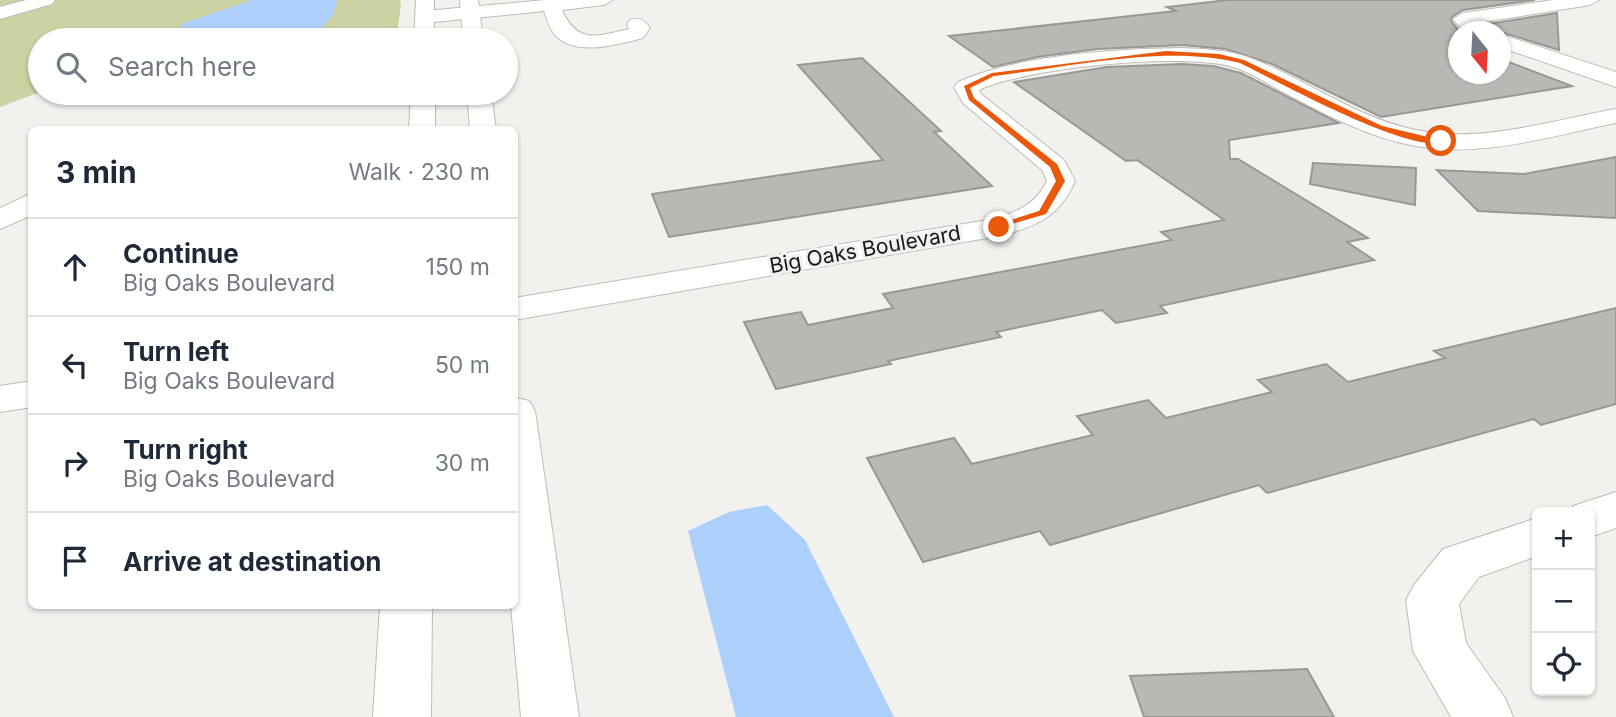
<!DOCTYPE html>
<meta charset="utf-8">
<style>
body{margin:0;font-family:Inter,sans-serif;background:#f2f2f3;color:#1f2937}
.controls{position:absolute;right:21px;bottom:21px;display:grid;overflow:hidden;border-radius:10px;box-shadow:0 2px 5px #0004}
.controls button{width:63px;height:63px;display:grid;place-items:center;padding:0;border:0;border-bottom:2px solid #e0e1e3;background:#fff;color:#1f2937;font:35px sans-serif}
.compass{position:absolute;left:1448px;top:21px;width:63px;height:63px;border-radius:50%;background:#fff;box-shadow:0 2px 5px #0004;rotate:162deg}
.stop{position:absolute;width:21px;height:21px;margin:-16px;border:5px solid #ea580c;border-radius:50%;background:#fff}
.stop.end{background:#ea580c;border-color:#fff;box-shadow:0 2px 7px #0008}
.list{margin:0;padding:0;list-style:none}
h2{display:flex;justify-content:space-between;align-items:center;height:91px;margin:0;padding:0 28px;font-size:30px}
h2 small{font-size:23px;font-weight:400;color:#747a83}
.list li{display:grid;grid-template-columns:46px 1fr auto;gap:21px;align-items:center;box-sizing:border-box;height:98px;padding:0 28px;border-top:2px solid #e0e1e3}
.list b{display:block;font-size:26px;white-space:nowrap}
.list p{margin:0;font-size:23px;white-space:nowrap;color:#747a83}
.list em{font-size:23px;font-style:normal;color:#747a83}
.icon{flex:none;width:38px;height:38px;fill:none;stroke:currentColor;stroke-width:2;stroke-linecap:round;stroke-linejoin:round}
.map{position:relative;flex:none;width:1616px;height:717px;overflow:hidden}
.search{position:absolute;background:#fff;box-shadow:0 2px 5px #0004;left:28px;top:28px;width:490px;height:77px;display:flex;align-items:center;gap:18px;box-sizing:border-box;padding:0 24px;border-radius:38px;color:#747a83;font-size:26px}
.panel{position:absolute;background:#fff;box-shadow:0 2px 5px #0004;left:28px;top:126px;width:490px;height:483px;border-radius:10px}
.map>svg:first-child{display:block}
.green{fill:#ccd2a1}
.water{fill:#adcffb}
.building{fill:#b8b8b5;stroke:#999895;stroke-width:2}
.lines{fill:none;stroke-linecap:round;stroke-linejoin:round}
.minor-casing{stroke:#bdbcb9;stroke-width:2}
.major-casing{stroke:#bdbcb9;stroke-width:2}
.minor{fill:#fff;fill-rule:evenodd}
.major{fill:#fff;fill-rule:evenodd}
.route{fill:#ea580c}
.labels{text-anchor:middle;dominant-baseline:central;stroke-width:6;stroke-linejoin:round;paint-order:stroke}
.far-street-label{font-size:21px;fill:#171716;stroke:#f2f1ee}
</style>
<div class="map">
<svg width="1616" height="717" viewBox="0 0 1616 717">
<rect width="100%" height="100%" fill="#f2f1ee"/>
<!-- green -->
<path class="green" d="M 0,0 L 400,0 L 401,5 L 396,40 L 40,40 L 40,92 L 0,107 Z"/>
<!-- water -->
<path class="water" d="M 252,0 L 337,0 L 333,15 L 312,39 L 176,40 L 172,35 L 184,23 Z
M 767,505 L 805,540 L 894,717 L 736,717 L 688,531 L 729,512 Z"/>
<!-- building -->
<path class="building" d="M 1228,0 L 1535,0 L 1463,10 L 1452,17 L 1451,21 L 1460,32 L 1459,74 L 1501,74 L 1501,59 L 1572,86 L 1381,117 L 1272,64 L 1226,49 L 1182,45 L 1097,49 L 1037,57 L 993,67 L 949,36 L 1176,11 L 1167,7 Z
M 1557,13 L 1559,50 L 1501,32 L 1487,32 L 1482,25 Z
M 862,58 L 941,131 L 934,132 L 992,186 L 669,237 L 652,194 L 883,160 L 798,65 Z
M 1182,64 L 1213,66 L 1241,73 L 1339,123 L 1229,140 L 1230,159 L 1238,159 L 1368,238 L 1347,242 L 1374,260 L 1160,306 L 1167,313 L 1116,323 L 1102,310 L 996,332 L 1001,337 L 888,361 L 891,364 L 776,389 L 744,322 L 801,312 L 808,325 L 893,308 L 883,294 L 1172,240 L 1161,232 L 1224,220 L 1137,160 L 1126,161 L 1014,82 L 1107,67 Z
M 1616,157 L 1616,218 L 1478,211 L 1437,170 L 1524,174 Z
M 1313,163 L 1416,168 L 1415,205 L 1310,184 Z
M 1616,308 L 1616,404 L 1541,425 L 1534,419 L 1267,493 L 1259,485 L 1050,545 L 1040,531 L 923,562 L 867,458 L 954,438 L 972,464 L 1093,435 L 1077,416 L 1148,400 L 1166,418 L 1272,392 L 1258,380 L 1326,364 L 1348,382 L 1445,358 L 1434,351 Z
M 1307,669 L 1334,717 L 1144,717 L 1130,676 Z"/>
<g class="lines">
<!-- minor casing -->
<g class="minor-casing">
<path id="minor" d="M 26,0 L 55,0 L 52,4 L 0,19 L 0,7 Z
M 545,0 L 613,0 L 604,5 L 562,10 C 578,45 596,36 629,29 L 627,24 L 630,20 C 640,17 644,20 650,28 L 643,38 C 619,44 577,57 556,36 C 550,30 547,20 544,11 L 425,23 L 415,17 L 425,11 Z
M 1553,0 L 1599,0 L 1590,5 L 1477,23 L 1485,32 L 1464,32 L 1453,19 L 1463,13 Z
M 1500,34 L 1616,72 L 1616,87 L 1500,47 Z
M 1182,48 C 1204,49 1229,50 1250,58 C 1307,79 1356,118 1416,130 C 1481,144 1552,120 1616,109 L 1616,123 C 1551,136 1482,158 1416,146 C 1369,138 1325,114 1283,92 C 1268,84 1252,73 1236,68 C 1188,51 1025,68 979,90 L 981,94 L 1064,160 L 1075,181 C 1060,217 1035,227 999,236 L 514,320 L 514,298 L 994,219 C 1018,211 1035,205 1047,181 L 1042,170 L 963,103 L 954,87 L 958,82 C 1018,55 1115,49 1182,48 Z
M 32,193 L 32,215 L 0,229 L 0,208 Z
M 32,381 L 32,407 L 0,412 L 0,386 Z
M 1616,492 L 1616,528 L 1590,537 L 1590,512 L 1570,512 L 1573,506 Z
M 1537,518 L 1537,556 L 1479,577 L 1459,604 L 1466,643 L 1505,698 L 1513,717 L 1451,717 L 1413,651 L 1406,600 L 1414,585 L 1443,549 Z"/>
</g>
<!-- major casing -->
<g class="major-casing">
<path id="major" d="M 416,0 L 434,0 L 434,40 L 414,40 Z
M 460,0 L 478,0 L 483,40 L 463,40 Z
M 411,93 L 435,93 L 435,130 L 409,130 Z
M 467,93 L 491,93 L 496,130 L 470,130 Z
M 514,397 L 529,401 L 535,411 L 579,717 L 521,717 L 511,606 L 514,606 Z
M 380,606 L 432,606 L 431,717 L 373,717 Z"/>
</g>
<!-- minor -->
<use href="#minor" class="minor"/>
<!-- major -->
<use href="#major" class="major"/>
</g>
<!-- route -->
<path class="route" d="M 1166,51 L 1219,54 L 1244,60 L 1382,126 L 1445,141 C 1414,157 1275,80 1240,63 C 1167,44 1069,67 994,76 L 970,88 L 974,98 L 1057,164 L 1065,181 L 1046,214 L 995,229 L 995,225 L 1039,211 L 1056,181 L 1050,167 L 969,100 L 964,86 L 992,73 Z"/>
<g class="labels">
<!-- far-street labels -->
<g class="far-street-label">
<text transform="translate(865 249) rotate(-10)">Big Oaks Boulevard</text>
</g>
</g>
</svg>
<div class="controls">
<button>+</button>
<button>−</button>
<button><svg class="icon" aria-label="locate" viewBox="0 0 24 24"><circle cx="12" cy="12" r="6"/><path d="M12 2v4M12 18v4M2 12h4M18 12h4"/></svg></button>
</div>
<svg class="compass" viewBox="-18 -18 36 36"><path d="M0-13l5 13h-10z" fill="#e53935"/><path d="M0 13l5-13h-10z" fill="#747a83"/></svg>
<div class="stop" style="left:1441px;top:141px"></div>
<div class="stop end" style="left:999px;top:227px"></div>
<div class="search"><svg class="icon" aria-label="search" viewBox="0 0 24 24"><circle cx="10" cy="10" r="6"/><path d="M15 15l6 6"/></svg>Search here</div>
<section class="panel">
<h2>3 min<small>Walk · 230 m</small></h2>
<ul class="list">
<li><svg class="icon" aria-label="ahead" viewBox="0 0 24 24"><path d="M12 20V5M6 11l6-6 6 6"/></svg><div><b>Continue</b><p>Big Oaks Boulevard</p></div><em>150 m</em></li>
<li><svg class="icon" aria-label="left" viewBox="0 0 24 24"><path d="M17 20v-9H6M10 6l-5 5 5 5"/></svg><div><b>Turn left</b><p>Big Oaks Boulevard</p></div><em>50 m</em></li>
<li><svg class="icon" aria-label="right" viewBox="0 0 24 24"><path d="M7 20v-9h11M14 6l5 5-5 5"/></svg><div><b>Turn right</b><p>Big Oaks Boulevard</p></div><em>30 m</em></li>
<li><svg class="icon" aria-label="arrive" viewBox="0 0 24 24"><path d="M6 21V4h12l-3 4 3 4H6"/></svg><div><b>Arrive at destination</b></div></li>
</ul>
</section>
</div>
